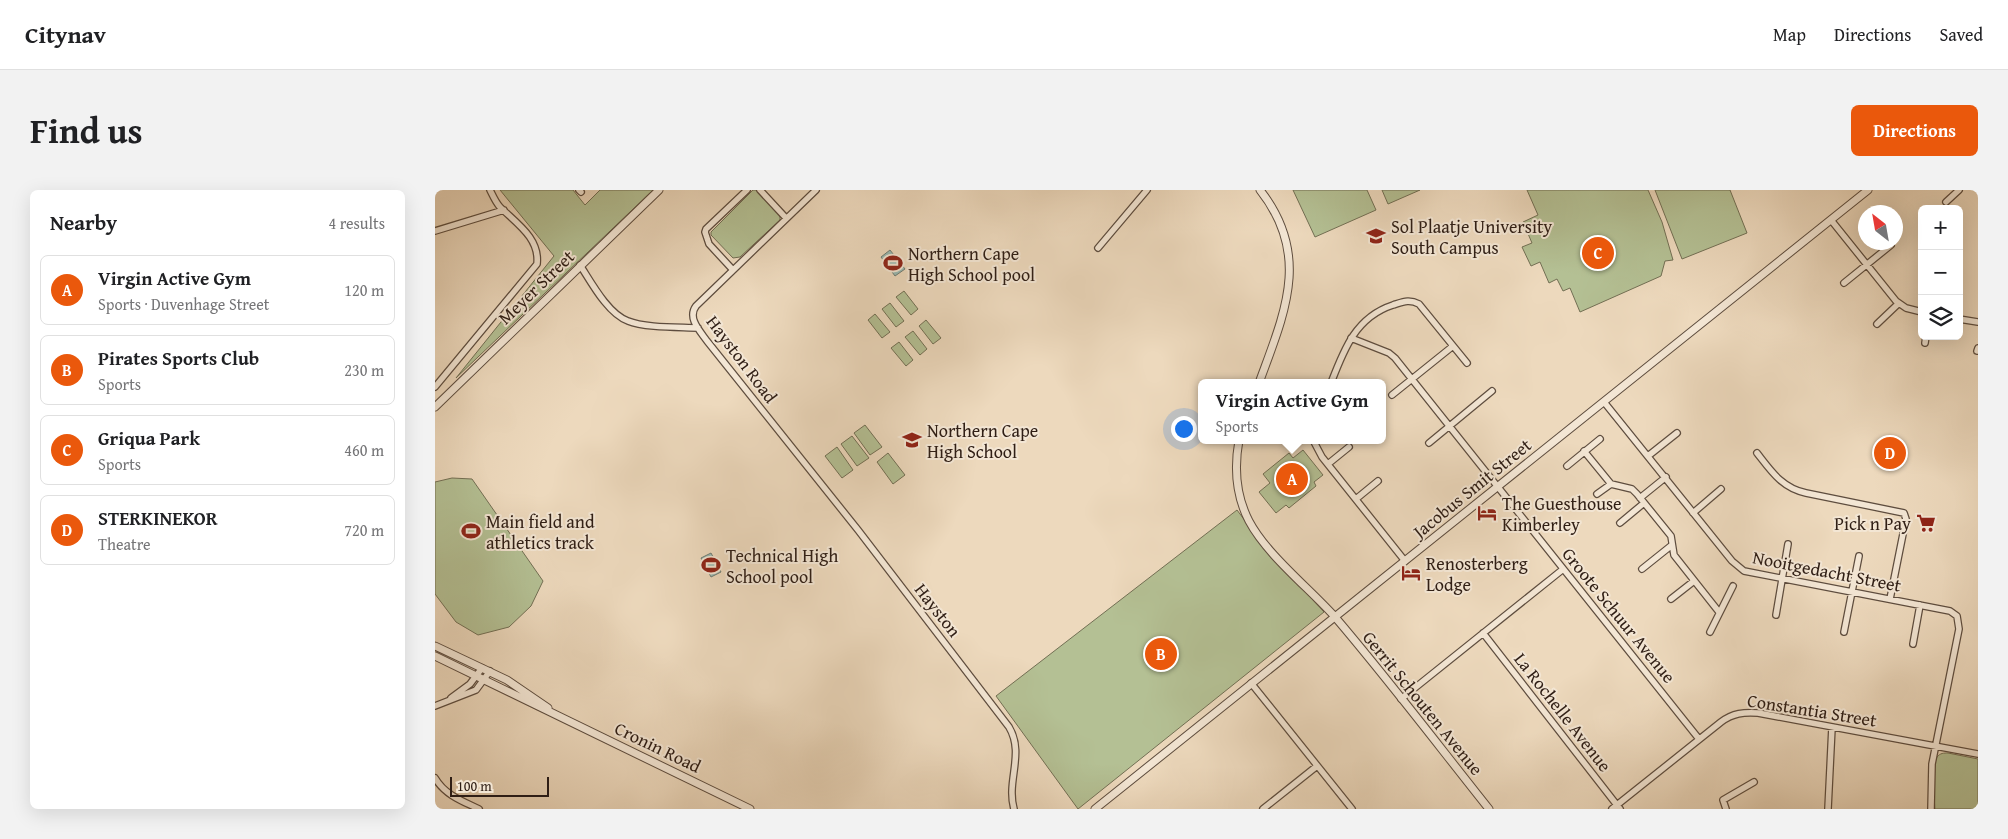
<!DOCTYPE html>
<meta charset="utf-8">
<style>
body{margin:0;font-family:"Gentium Book Plus",serif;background:#f2f2f2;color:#202124}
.controls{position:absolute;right:15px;top:15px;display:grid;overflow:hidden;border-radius:8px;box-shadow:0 5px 20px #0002}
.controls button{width:45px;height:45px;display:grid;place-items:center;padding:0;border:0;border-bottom:1px solid #e0e0e0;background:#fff;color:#202124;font:25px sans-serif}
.compass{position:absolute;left:1423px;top:15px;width:45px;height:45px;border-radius:50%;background:#fff;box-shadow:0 5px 20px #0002;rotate:329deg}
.scale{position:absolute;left:15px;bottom:12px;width:99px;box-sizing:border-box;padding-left:5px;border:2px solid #2f1e15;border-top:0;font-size:14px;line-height:18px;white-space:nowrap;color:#2f1e15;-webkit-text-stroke:4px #f3e6d4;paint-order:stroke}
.you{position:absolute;left:748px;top:238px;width:18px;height:18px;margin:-12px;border:4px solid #fff;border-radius:50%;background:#1a73e8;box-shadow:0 0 0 8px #1a73e833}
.badge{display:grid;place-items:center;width:32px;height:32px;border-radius:50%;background:#ea580c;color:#fff;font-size:16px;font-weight:700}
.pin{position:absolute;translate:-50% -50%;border:2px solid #fff;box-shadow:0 1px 5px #0006}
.popup{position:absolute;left:763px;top:189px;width:188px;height:65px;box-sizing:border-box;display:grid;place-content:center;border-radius:8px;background:#fff;filter:drop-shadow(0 1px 4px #0005);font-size:16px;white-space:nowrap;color:#757577}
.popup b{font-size:19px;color:#202124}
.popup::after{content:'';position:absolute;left:50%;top:100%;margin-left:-10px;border:10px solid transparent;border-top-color:#fff}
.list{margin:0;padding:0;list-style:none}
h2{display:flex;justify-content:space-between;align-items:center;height:65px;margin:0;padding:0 20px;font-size:21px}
h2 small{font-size:16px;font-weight:400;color:#757577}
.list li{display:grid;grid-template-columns:32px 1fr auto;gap:15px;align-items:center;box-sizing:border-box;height:70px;margin:0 10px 10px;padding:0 10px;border:1px solid #e0e0e0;border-radius:8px}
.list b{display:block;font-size:19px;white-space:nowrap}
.list p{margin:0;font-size:16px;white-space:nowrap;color:#757577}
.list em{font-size:16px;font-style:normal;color:#757577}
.icon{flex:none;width:28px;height:28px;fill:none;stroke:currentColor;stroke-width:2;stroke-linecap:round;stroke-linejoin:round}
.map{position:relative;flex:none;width:1543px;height:619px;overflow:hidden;border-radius:8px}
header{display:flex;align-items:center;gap:30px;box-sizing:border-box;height:70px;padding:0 25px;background:#fff;border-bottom:1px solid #e0e0e0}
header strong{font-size:24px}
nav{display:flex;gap:28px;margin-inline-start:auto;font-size:18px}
.intro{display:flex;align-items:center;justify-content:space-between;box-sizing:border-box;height:120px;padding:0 30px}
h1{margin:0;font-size:35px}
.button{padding:12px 22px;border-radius:8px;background:#ea580c;color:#fff;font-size:18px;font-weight:700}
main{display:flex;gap:30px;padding:0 30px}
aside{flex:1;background:#fff;border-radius:8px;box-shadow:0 5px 20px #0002}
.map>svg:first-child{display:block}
.green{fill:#b4c094;stroke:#726f54}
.water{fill:#99bab4;stroke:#6f7c74}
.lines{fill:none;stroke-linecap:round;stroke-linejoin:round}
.minor-casing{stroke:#5e4d3f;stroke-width:8}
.tertiary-casing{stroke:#5e4d3f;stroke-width:9}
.minor{stroke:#f3e6d4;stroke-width:5.5}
.tertiary{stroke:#f3e6d4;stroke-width:7}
.labels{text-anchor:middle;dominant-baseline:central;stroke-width:4;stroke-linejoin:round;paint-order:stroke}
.poi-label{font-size:18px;fill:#2f1e15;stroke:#f3e6d4;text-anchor:start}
.street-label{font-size:18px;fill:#2f1e15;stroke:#f3e6d4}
</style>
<header>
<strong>Citynav</strong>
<nav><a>Map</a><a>Directions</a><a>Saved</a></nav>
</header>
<div class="intro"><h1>Find us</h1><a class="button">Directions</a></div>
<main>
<aside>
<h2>Nearby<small>4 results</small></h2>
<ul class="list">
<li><span class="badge">A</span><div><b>Virgin Active Gym</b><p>Sports · Duvenhage Street</p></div><em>120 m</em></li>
<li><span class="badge">B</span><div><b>Pirates Sports Club</b><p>Sports</p></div><em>230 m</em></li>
<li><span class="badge">C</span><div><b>Griqua Park</b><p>Sports</p></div><em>460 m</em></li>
<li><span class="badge">D</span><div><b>STERKINEKOR</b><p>Theatre</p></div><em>720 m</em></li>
</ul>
</aside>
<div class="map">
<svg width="1543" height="619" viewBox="0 0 1543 619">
<rect width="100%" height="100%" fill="#edd9bd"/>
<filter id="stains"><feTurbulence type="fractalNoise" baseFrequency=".004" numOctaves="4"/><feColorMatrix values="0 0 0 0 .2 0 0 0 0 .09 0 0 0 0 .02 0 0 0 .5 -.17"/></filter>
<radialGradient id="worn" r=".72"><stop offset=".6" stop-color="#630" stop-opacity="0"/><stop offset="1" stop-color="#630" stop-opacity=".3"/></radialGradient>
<!-- green -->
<path class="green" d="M 65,0 L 138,0 L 150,15 L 165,0 L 218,0 L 21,188 L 119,66 Z
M 318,0 L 326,0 L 345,26 L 345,30 L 305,67 L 298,68 L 276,45 L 276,42 Z
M 858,0 L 932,0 L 941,20 L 880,47 Z
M 947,0 L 985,0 L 953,14 Z
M 1092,0 L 1213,0 L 1227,32 L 1238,70 L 1230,71 L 1226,86 L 1145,122 L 1135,98 L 1128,101 L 1122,89 L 1114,93 L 1105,72 L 1096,76 L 1087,57 L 1097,53 L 1088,32 L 1103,25 Z
M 1220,0 L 1295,0 L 1312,43 L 1247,69 Z
M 469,101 L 483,119 L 476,125 L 461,107 Z
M 455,113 L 469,131 L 461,137 L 447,119 Z
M 440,124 L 455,142 L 447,148 L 433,130 Z
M 491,130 L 506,148 L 498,154 L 484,136 Z
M 478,141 L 492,159 L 485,165 L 470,147 Z
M 464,152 L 478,170 L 471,176 L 456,158 Z
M 430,235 L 447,257 L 435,265 L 419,243 Z
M 417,246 L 434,268 L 422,276 L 406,254 Z
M 402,257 L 418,280 L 407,288 L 390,266 Z
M 868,260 L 888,285 L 879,292 L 881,296 L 854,318 L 851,315 L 841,323 L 824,302 L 835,293 L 828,284 L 854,263 L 858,268 Z
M 453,263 L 470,285 L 458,294 L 442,272 Z
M 17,288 L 37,289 L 108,391 L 96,416 L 74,437 L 43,445 L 21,432 L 0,404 L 0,292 Z
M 802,320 L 832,360 L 889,422 L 643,619 L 561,506 Z
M 1513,563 L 1543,569 L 1543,619 L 1500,619 C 1499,608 1497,576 1502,567 C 1505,563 1509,563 1513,563 Z"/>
<!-- water -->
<path class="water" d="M 455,60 L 470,79 L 460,86 L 446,67 Z
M 276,363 L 286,382 L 276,387 L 266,368 Z"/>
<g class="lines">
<!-- minor casing -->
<g class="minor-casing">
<path id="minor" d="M 144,0 L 146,2
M 325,0 L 351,28
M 381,0 L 261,116 C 252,128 265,141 272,151 L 423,340 L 574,537 C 590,564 571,591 579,619
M 1511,12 L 1524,0
M 1396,30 L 1461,111 L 1471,118 L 1487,122
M 0,41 L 69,20
M 663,58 L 712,0
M 145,75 C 156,92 173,124 193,131 C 210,138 244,137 263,138
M 298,80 L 274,54 L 270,42 L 271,39 L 312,0
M 1409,93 L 1456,55
M 1524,129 L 1543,132
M 1442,134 L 1463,114
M 916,148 L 954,163 L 960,168 L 1264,549
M 1490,153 L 1491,146
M 1542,161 L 1543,158
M 896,193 C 909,159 921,127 958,115 C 968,112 974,109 984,114 L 1032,173
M 0,197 L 102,74 C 105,48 81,33 65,17 C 61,13 58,6 55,0
M 957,205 L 1018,156
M 1169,212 L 1297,371 L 1309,381 L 1515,421 L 1522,426 L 1524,439 L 1497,574 L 1496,619
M 878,250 L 887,267 L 970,371
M 994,253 L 1057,201
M 1149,261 L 1176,294 L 1197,299 L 1202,304 L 1236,346 L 1239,365 L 1284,422
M 1322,263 C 1336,281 1347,298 1371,303 L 1469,323 L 1471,329 L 1455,409
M 1213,266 L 1242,243
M 893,274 L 914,257
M 1132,276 L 1165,249
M 1162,304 L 1176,294
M 1205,308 L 1231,287
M 921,309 L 943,291
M 1258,323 L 1286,299
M 1185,333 L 1209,313
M 1207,379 L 1237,355
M 1236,409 L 1259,391
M 1341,425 L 1353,354
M 1275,442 L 1298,396
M 1409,442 L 1424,366
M 1048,443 L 1185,619
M 1478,454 L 1485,415
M 816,493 L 917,619
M 16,508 L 35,494 L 47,478
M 966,509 L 1127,380
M 0,516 L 41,500 L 55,481
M 0,588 C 10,605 27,611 44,619
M 828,619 L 882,576
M 1177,619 L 1286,532 C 1298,523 1309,522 1323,523 L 1543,564
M 1291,619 L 1288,610 L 1319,592
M 1393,619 L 1397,537"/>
</g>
<!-- tertiary casing -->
<g class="tertiary-casing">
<path id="tertiary" d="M 824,193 C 849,124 877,66 825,0
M 0,217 L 224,0
M 804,250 C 799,278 801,306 814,331 C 832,365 874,398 900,427 C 953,489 1003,555 1054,619
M 0,456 L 72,490 L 113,518
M 0,466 L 315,619
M 660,619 L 1433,0"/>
</g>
<!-- minor -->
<use href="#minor" class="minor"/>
<!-- tertiary -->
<use href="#tertiary" class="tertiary"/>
</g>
<!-- icons -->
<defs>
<g id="university-bare" transform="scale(1.5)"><path d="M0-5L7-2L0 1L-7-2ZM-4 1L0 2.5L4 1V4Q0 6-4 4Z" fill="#8f2418" stroke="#f3e6d4" stroke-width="2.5" paint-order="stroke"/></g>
<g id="stadium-bare" transform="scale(1.5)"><path d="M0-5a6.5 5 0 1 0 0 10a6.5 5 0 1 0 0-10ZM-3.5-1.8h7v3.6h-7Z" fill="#8f2418" stroke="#f3e6d4" stroke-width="2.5" paint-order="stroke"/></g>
<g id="school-bare" transform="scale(1.5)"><path d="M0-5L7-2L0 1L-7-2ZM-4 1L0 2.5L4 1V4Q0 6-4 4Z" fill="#8f2418" stroke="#f3e6d4" stroke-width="2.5" paint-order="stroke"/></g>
<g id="hotel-bare" transform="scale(1.5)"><path d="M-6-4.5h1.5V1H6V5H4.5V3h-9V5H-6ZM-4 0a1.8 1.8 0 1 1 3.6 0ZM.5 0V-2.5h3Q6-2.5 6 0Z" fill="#8f2418" stroke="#f3e6d4" stroke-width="2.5" paint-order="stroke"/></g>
<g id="supermarket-bare" transform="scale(1.5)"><path d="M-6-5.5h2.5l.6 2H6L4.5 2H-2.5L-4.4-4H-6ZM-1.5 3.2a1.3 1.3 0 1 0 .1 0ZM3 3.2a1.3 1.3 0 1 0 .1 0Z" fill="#8f2418" stroke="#f3e6d4" stroke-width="2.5" paint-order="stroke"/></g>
</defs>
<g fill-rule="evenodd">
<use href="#university-bare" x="941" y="46"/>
<use href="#stadium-bare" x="458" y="73"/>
<use href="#school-bare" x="477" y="250"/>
<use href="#hotel-bare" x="1052" y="323"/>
<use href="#supermarket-bare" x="1491" y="333"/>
<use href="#stadium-bare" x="36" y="341"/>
<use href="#stadium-bare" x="276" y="375"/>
<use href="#hotel-bare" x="976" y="383"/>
</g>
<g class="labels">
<!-- poi labels -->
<g class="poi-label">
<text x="956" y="36">Sol Plaatje University<tspan x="956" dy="21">South Campus</tspan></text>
<text x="473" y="63">Northern Cape<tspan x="473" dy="21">High School pool</tspan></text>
<text x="492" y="240">Northern Cape<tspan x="492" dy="21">High School</tspan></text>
<text x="1067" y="313">The Guesthouse<tspan x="1067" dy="21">Kimberley</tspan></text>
<text x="51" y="331">Main field and<tspan x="51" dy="21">athletics track</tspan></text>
<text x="1476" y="333" text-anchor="end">Pick n Pay</text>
<text x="291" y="365">Technical High<tspan x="291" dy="21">School pool</tspan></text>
<text x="991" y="373">Renosterberg<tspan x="991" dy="21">Lodge</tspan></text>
</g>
<!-- street labels -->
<g class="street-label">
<text transform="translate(101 97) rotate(-44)">Meyer Street</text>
<text transform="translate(307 169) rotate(53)">Hayston Road</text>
<text transform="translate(1037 298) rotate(-39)">Jacobus Smit Street</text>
<text transform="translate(1392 381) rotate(11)">Nooitgedacht Street</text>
<text transform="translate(503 420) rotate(52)">Hayston</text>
<text transform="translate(1184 425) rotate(51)">Groote Schuur Avenue</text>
<text transform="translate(988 513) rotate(51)">Gerrit Schouten Avenue</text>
<text transform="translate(1377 520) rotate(9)">Constantia Street</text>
<text transform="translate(1128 522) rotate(52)">La Rochelle Avenue</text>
<text transform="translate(223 557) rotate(26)">Cronin Road</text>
</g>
</g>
<rect width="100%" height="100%" filter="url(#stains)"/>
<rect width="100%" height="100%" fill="url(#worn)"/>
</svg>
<div class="controls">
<button>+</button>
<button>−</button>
<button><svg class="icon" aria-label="layers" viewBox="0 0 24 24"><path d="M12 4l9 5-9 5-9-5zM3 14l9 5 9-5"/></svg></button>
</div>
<svg class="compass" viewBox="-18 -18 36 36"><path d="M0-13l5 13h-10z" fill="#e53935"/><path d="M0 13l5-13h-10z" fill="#757577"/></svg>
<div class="scale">100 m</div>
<div class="you"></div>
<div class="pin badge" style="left:857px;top:289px">A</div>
<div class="popup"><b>Virgin Active Gym</b>Sports</div>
<div class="pin badge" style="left:726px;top:464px">B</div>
<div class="pin badge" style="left:1163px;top:63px">C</div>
<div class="pin badge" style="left:1455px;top:263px">D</div>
</div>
</main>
